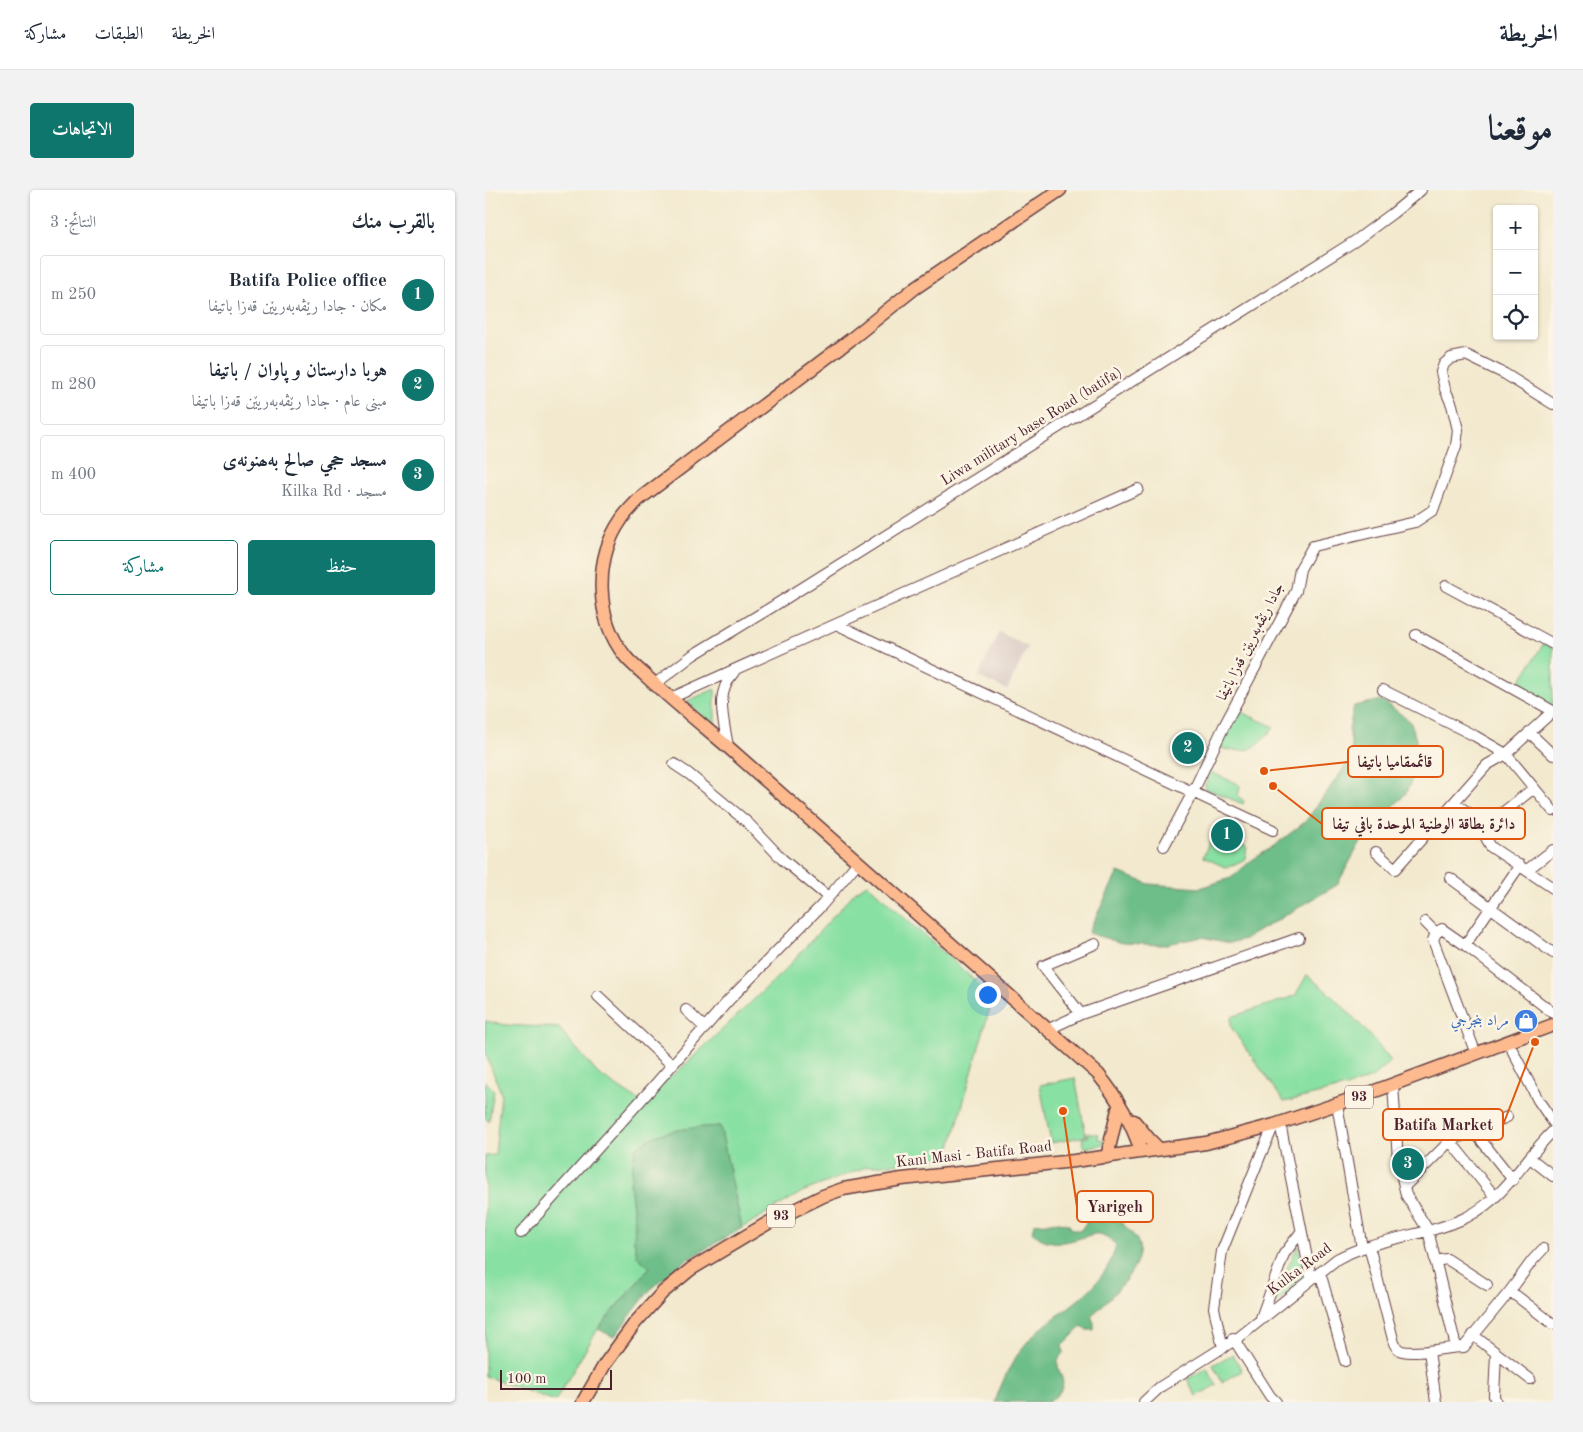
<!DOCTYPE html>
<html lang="ar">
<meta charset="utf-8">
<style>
body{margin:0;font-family:"Old Standard TT",Amiri,serif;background:#f2f2f3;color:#1f2937;direction:rtl}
.controls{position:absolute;right:15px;top:15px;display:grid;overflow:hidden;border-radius:5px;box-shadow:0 1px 4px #0004}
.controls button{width:45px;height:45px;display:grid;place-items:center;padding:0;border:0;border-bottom:1px solid #e0e1e3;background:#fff;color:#1f2937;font:25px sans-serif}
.scale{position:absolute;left:15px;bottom:12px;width:112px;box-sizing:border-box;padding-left:5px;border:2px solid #4a1f2b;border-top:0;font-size:14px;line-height:18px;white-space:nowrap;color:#4a1f2b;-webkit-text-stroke:4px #fcf5e5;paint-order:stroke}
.you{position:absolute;left:502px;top:804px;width:18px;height:18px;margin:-12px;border:4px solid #fff;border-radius:50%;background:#1a73e8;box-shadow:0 0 0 8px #1a73e833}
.badge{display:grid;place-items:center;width:32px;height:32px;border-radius:50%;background:#0f766e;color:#fff;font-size:16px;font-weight:700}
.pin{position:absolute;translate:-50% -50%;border:2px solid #fff;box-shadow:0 1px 5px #0006}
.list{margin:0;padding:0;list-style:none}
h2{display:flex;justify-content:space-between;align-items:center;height:65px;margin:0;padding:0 20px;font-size:21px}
h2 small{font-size:16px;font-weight:400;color:#747a83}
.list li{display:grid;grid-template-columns:32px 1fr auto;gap:15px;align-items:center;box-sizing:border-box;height:80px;margin:0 10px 10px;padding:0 10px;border:1px solid #e0e1e3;border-radius:5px}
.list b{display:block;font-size:19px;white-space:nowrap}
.list p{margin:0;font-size:16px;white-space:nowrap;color:#747a83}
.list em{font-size:16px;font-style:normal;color:#747a83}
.actions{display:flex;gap:10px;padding:15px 20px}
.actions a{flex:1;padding:11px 0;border:1px solid #0f766e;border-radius:5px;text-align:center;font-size:18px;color:#0f766e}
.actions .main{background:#0f766e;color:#fff}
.icon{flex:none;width:28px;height:28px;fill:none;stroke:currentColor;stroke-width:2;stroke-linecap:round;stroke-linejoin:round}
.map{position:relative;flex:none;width:1068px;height:1212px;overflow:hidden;direction:ltr;border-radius:5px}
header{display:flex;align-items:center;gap:30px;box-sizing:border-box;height:70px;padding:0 25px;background:#fff;border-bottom:1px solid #e0e1e3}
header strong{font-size:24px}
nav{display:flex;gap:28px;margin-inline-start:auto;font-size:18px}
.intro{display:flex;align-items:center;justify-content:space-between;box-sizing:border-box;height:120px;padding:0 30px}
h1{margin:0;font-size:35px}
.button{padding:12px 22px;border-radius:5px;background:#0f766e;color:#fff;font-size:18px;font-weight:700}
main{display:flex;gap:30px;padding:0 30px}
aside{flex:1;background:#fff;border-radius:5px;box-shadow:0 1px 4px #0004}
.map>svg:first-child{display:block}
.industrial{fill:#d1bfbd}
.green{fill:#89e0a3;stroke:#6a8067}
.forest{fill:#6ebe89;stroke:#5c6e5a}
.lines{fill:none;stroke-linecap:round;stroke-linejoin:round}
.minor-casing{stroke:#633d43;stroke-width:12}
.major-casing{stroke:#633d43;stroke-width:15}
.minor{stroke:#fff;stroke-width:10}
.major{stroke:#fcba8e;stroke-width:12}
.labels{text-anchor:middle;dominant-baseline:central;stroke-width:5;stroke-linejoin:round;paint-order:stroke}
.shield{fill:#fcf5e5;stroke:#7f5f63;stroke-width:1}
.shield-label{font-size:14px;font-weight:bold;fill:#4a1f2b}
.street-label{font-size:15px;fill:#4a1f2b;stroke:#fcf5e5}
.shop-label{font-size:15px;fill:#366cbe;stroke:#fcf5e5;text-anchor:end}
.leader{fill:none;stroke:#e0560e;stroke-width:2}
.callout-dot{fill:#e0560e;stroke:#fcf5e5;stroke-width:2}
.callout{fill:#fcf5e5;stroke:#e0560e;stroke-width:2}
.callout-label{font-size:16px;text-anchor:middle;font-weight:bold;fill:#4a1f2b}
</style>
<header>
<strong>الخريطة</strong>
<nav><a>الخريطة</a><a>الطبقات</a><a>مشاركة</a></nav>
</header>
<div class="intro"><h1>موقعنا</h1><a class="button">الاتجاهات</a></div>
<main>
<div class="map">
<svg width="1068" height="1212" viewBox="0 0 1068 1212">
<rect width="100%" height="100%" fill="#fcf5e5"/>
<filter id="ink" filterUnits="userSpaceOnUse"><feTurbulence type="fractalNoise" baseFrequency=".02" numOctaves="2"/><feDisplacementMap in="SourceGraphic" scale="10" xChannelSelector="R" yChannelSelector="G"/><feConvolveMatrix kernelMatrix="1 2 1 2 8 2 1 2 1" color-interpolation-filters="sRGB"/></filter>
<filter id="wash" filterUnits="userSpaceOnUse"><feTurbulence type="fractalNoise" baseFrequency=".0096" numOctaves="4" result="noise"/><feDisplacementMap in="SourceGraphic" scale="20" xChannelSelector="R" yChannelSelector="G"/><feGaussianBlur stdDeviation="1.12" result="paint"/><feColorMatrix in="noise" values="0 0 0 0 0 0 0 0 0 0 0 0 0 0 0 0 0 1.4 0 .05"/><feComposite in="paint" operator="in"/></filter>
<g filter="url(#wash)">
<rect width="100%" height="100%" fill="#f2e9ce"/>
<!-- industrial -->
<path class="industrial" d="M 514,442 L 543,457 L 522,500 L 493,487 Z"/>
<!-- green -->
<path class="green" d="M 1059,453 L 1068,458 L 1068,516 L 1033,494 Z
M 230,499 L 230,537 L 202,511 Z
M 752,520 L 789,537 C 769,561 764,564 734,558 Z
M 725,582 L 753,594 L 755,596 L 753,606 L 759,611 L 758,614 L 719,598 Z
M 730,638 L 733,650 L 740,648 L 742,659 L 750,662 L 754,653 L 762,657 L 760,669 L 742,678 L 718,667 L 729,642 Z
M 382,694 L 508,807 L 463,967 L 381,977 L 317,1002 L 257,1038 L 235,936 C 205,939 173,938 150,959 L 145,994 L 150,1034 L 149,1050 L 152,1066 L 165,1077 L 113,1139 L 70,1211 L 0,1186 L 0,966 L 10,965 L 16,903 L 0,862 L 0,831 L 21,835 L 74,838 L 113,884 L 156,912 L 203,872 L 299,781 L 372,700 Z
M 822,785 C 854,810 881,839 906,871 L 887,888 L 861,897 L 799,912 L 746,837 L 746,827 L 810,806 Z
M 590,888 L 601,946 L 566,953 L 555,895 Z
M 0,891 L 9,900 L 4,932 L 0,927 Z
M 602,943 L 614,944 L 613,949 L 619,950 L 619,954 L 599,958 L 597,948 L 603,947 Z
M 813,1055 L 821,1088 L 783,1120 Z
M 748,1164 L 757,1181 L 737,1192 L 728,1175 Z
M 722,1178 L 731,1195 L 711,1206 L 702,1189 Z"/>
<!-- forest -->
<path class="forest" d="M 897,510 L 926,532 L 936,568 L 921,603 L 875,653 L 852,695 L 760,749 L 745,753 L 717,747 L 677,755 L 637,753 L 603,743 L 633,682 L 664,694 L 715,698 L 746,688 L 767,670 L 786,658 L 820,632 L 868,566 L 864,539 L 869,516 Z
M 235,936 L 257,1038 L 198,1072 L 164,1101 L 129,1147 L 113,1139 L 165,1078 L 152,1066 L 149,1050 L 150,1034 L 145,994 L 150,959 C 173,938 205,938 235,936 Z
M 616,1022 C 626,1024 635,1030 642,1038 C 645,1042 650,1046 652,1050 C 665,1073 621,1112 606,1126 L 609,1133 L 609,1140 L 602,1140 L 597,1136 L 577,1156 L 579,1162 C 579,1163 574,1168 574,1168 C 567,1183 593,1193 563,1212 L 510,1212 C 519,1185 532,1160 553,1141 C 583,1116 622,1096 631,1055 C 626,1050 621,1045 614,1044 C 609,1043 603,1046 599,1047 C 581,1053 560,1057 547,1041 L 549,1034 L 575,1032 L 583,1034 L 587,1039 L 595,1041 L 601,1033 L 603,1023 Z"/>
</g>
<g filter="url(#ink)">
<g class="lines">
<!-- minor casing -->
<g class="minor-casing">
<path id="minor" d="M 961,396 L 1068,454
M 353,435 L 788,640
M 931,445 L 1068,521
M 170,494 L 208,465 L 287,417 L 870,51 L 908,23 L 936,0
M 898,500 L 990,546 L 1021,564 L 1068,621
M 186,508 L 653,299
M 1044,542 L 1068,565
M 243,557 C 239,529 229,505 249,482
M 189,574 L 204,584 L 262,632 L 297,669 L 343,707
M 1049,598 L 1002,635 L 999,644 L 1006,657 L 1068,698
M 969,613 L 994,630 L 1001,639
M 679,656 L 708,602 L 739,536 L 811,401 L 815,379 L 828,356 L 930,332 L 948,320 L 971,256 L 973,240 L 967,215 L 960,199 L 956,182 L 959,174 L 966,168 L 981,165 L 1020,184 L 1068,214
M 891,662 L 910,679 L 1002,575 L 1021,564 L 1068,521
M 1042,680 L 1068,660
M 965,688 L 1068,763
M 940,732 L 951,743
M 980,755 L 1035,675
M 113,806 L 187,875
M 201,820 L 220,838
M 596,824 L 558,776 L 610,754
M 564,839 L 596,824 L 814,748
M 1023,852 L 1053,910 L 1068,932
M 991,864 L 948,750 L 951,743 L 957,739 L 980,755 L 1068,823
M 908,895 L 913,970 L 921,1005 L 943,1040 L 971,1157
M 852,914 L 877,1058
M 795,933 L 826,1088
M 988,940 L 1028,990
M 965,951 L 1010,1007
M 1045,968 L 1068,986
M 919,997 L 965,951 L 1022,927
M 36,1043 L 167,898 L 243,811 L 337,715 L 373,672
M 884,1056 L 909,1153 C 911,1157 913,1160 917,1161 C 933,1165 962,1157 979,1157 L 1025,1101 L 1047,1071 L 1058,1059
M 950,1071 L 962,1069 L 1002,1095
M 835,1082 L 860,1171
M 1025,1101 L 1068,1134
M 776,1128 L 799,1064 L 816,1042
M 988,1145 L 1045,1189
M 748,1148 L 785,1206 L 791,1212
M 738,1158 L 729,1118 L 737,1061 L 776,964 L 789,935
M 944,1161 L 951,1212
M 659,1212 L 675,1197 L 753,1148 L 852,1069 C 892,1047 941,1047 982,1027 C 1022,1006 1038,970 1068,941
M 1011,1212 L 1009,1206 L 1011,1163"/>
</g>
<!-- major casing -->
<g class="major-casing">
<path id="major" d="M 575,0 L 430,98 L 365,150 L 153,310 C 148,316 141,322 136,330 C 109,369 110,428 140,466 C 146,474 155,480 162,487 C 188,511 216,534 243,557 L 613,884 C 631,906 647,933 656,961
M 649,931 L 664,949 L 674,959
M 622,967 L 633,919
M 98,1212 L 120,1174 L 150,1133 L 177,1103 L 206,1079 L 283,1033 L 338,1006 L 358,999 L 417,989 L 589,971 L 721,953 L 789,935 L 882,904 L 1068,835"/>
</g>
<!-- minor -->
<use href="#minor" class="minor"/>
<!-- major -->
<use href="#major" class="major"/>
</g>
</g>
<!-- icons -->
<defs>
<g id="shop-disc" transform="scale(1.25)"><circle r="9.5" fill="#3f7fe0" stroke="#fcf5e5"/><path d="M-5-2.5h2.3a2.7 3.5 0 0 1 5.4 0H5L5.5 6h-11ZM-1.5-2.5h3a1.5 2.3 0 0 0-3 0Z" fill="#fff"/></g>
</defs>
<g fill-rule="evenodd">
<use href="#shop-disc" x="1041" y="831"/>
</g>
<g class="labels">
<!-- shield labels -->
<g class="shield">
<rect x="860" y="895.5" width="28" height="23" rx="4"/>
<rect x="282" y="1014.5" width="28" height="23" rx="4"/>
</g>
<g class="shield-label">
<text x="874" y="907">93</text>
<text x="296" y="1026">93</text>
</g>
<!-- street labels -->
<g class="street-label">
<text transform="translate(547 237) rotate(-32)">Liwa military base Road (batifa)</text>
<text transform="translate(766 452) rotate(-63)">جادا رێڤه‌به‌ريێن قه‌زا باتيفا</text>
<text transform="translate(489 965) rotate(-6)">Kani Masi - Batifa Road</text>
<text transform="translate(815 1080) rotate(-37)">Kulka Road</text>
</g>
<!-- shop labels -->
<g class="shop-label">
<text x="1024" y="831">مراد بنجرجي</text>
</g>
</g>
<!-- callouts -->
<path class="leader" d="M779 581L863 572M788 596L837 634M1050 852L1018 935M578 921L592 1017"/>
<g class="callout-dot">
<circle cx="779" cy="581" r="5"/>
<circle cx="788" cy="596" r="5"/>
<circle cx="1050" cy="852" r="5"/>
<circle cx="578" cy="921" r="5"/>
</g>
<g class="callout">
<rect x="863" y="556" width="95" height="31" rx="5"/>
<rect x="837" y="618" width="203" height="31" rx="5"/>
<rect x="898" y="919" width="120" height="31" rx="5"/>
<rect x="592" y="1001" width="76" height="31" rx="5"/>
</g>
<g class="callout-label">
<text x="910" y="577">قائممقاميا باتيفا</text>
<text x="939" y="639">دائرة بطاقة الوطنية الموحدة بافي تيفا</text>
<text x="958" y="940">Batifa Market</text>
<text x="630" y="1022">Yarigeh</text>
</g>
</svg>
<div class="controls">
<button>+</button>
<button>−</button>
<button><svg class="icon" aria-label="locate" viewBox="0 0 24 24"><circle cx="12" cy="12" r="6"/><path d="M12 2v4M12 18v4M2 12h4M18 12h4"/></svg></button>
</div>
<div class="scale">100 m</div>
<div class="you"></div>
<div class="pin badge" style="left:742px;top:645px">1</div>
<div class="pin badge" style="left:703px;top:558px">2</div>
<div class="pin badge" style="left:923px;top:974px">3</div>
</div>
<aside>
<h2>بالقرب منك<small>النتائج: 3</small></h2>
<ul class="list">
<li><span class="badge">1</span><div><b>Batifa Police office</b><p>مكان · جادا رێڤه‌به‌ريێن قه‌زا باتيفا</p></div><em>250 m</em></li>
<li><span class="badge">2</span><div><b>هوبا دارستان و پاوان / باتيفا</b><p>مبنى عام · جادا رێڤه‌به‌ريێن قه‌زا باتيفا</p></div><em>280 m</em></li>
<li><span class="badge">3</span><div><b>مسجد حجي صالح بەھنونەی</b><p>مسجد · Kilka Rd</p></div><em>400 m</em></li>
</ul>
<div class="actions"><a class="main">حفظ</a><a>مشاركة</a></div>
</aside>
</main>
